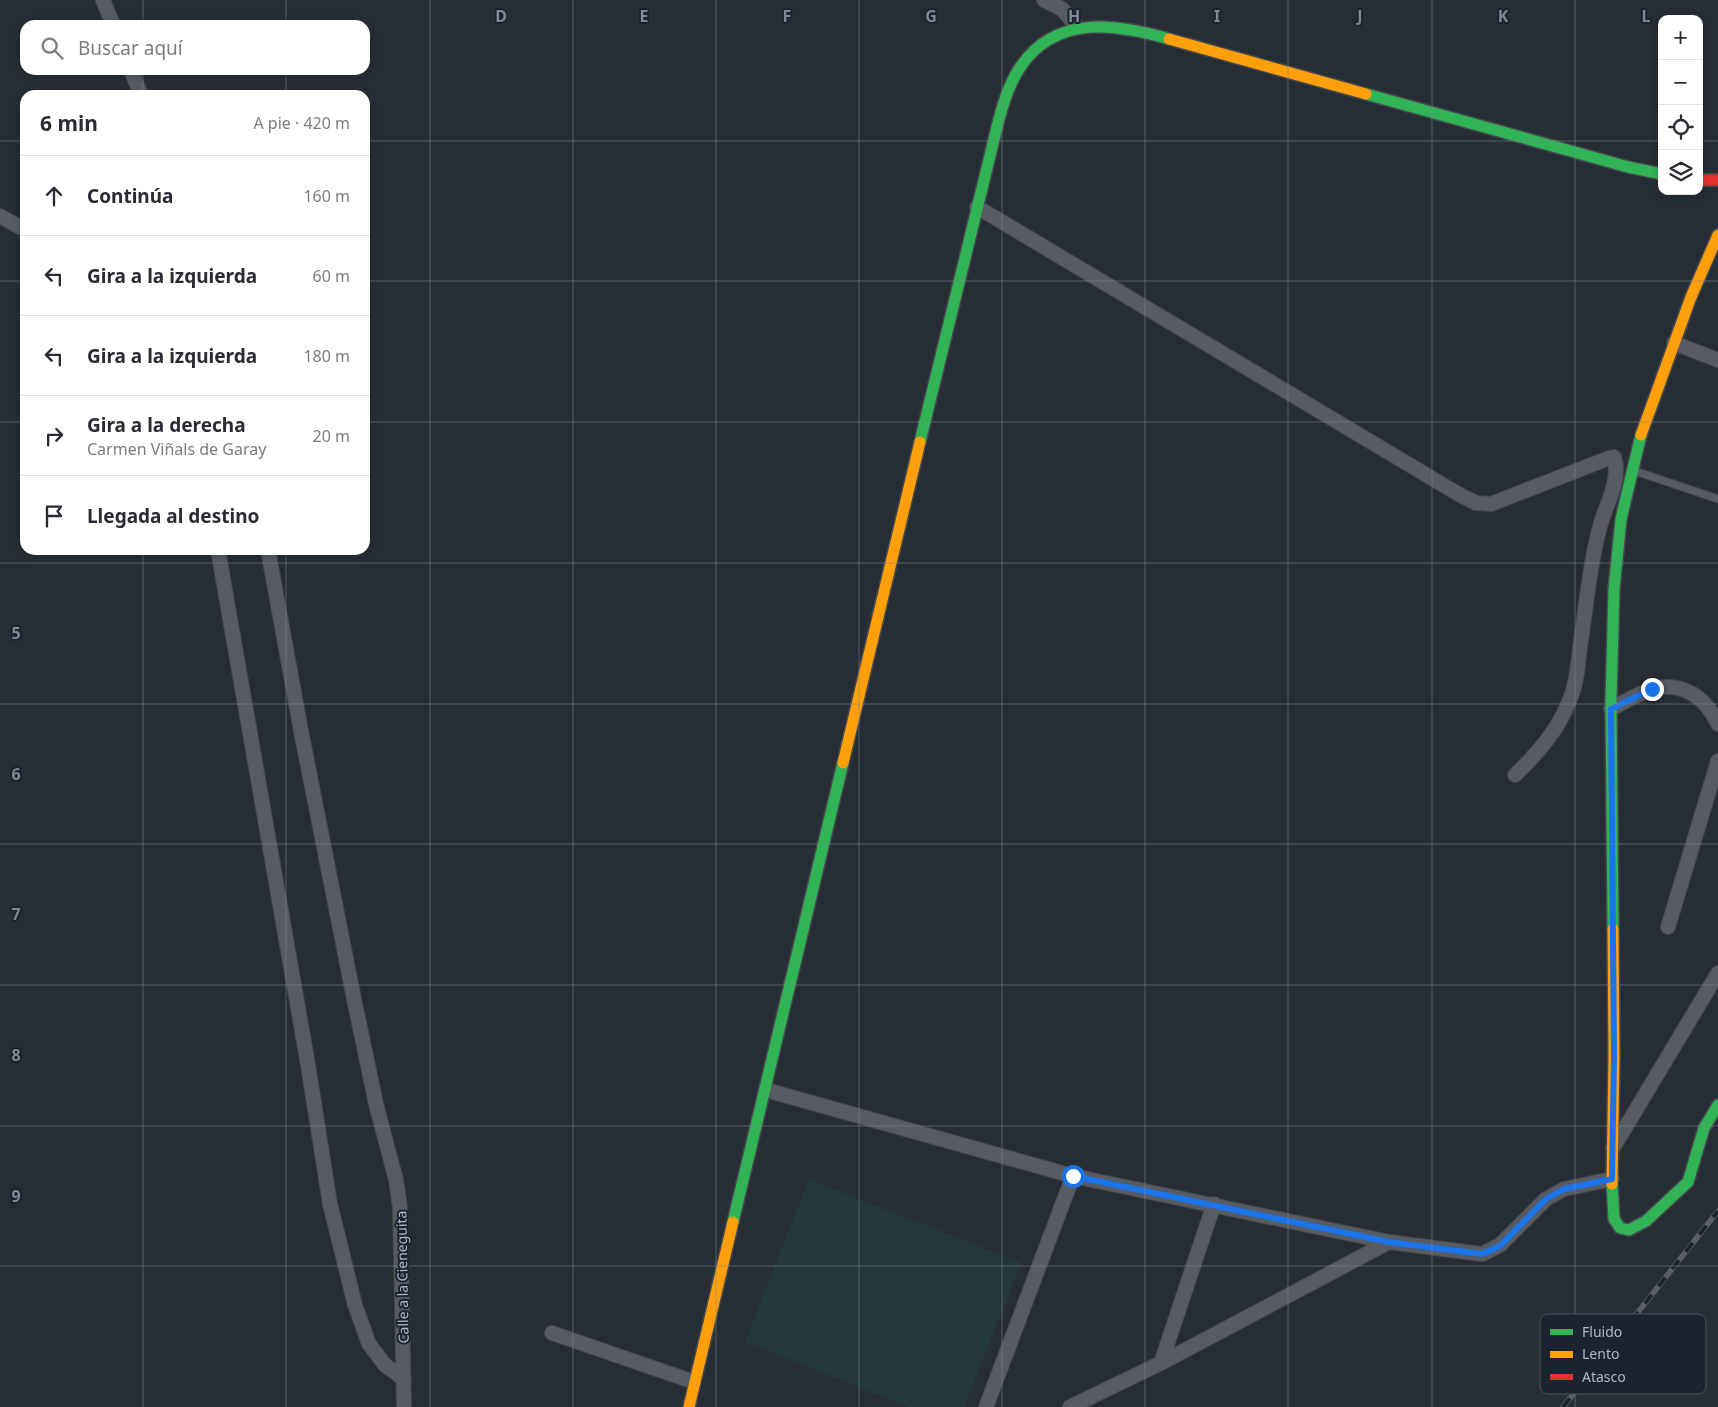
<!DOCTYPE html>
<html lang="es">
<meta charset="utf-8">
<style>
body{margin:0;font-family:"Noto Sans",sans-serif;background:#f2f2f3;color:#2b2b33}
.controls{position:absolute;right:15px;top:15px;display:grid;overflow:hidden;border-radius:10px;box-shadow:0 2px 8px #0003}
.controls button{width:45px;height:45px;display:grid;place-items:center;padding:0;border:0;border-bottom:1px solid #e1e1e2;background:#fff;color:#2b2b33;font:25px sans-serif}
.stop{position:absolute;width:15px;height:15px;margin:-11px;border:4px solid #1a73e8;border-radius:50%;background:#fff}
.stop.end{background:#1a73e8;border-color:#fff;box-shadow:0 1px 5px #0008}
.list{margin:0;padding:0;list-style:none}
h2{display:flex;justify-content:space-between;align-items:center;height:65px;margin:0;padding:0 20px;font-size:21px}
h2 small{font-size:16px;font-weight:400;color:#7c7c81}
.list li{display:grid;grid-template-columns:32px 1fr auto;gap:15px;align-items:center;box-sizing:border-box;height:80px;padding:0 20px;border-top:1px solid #e1e1e2}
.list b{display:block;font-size:19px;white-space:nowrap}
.list p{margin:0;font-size:16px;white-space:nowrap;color:#7c7c81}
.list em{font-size:16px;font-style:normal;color:#7c7c81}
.icon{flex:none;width:28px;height:28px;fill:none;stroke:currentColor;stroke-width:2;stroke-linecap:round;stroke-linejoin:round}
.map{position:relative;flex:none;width:1718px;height:1407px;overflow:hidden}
.search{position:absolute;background:#fff;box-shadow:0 2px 8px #0003;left:20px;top:20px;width:350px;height:55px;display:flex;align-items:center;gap:12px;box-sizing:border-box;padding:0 18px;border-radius:15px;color:#7c7c81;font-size:19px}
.panel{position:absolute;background:#fff;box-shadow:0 2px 8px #0003;left:20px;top:90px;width:350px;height:465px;border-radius:15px}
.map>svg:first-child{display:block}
.green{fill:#243739}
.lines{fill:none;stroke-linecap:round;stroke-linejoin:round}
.lane-casing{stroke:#45494f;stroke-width:9}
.street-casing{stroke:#45494f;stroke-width:16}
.fast-casing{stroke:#45494f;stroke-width:14}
.slow-casing{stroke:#45494f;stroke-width:14}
.jam-casing{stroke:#45494f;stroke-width:14}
.lane{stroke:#575b62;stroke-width:7}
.street{stroke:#575b62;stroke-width:14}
.fast{stroke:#30b455;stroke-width:11}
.slow{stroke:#ff9f0a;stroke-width:11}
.jam{stroke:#e5322d;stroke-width:11}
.rail-casing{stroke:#5a5f66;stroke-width:5.5}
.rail{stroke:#1b242e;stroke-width:4;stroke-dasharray:11;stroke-linecap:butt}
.route{stroke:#1a73e8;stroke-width:6}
.grid{fill:none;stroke:#808893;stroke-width:1;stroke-opacity:0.55}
.labels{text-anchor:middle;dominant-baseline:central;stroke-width:4;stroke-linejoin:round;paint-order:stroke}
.street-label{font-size:14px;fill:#b0b9c6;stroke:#1b242e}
.key{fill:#1b242e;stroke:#48515c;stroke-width:1}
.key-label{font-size:14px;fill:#b0b9c6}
.grid-label{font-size:16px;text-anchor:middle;font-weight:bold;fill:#808893;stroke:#1b242e;stroke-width:4;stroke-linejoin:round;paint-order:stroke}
</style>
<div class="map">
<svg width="1718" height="1407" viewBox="0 0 1718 1407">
<rect width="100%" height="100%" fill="#272d34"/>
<!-- green -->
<path class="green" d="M 809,1179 L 1021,1263 L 964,1407 L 908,1407 L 745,1342 Z"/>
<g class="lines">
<!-- lane casing -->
<g class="lane-casing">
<path id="lane" d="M 1635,471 L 1718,499"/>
</g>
<!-- street casing -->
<g class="street-casing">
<path id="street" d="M 103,0 L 113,25
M 1044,0 L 1062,9 L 1078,28
M 131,70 L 141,95
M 977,207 L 1460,495 L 1476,503 L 1491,504 L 1609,458 L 1614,457 C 1622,480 1604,508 1599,530 C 1589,568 1586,608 1580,647 C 1578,664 1577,683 1570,699 C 1559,729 1538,753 1515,775
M 0,216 L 25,230
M 1674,343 L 1718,360
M 218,550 L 308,1065 L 330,1204 L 355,1305 L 369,1344 L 385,1365 L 404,1379
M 268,550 L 301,731 L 354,999 L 376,1104 L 396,1180 L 400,1207 L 404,1407
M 1611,709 C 1624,702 1639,693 1653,689 C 1683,681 1706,698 1718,724
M 1668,927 L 1718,761
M 766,1090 L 1073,1176 L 1389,1242 L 1482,1254 L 1500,1245 L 1546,1199 L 1564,1189 L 1612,1179
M 1613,1148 L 1718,973
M 552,1333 L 694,1382
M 1161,1363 L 1214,1204
M 986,1407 L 1073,1176
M 1070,1407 L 1161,1363 L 1389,1242"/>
</g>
<!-- fast casing -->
<g class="fast-casing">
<path id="fast" d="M 1366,94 L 1628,167 L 1662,174
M 920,442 L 998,123 C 1003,103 1009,83 1021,66 C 1057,14 1117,24 1169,39
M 1613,929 L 1611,700 L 1614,589 L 1621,519 L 1641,435
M 1612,1184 L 1614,1219 L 1620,1228 L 1629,1230 L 1646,1221 L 1688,1182 L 1704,1128 L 1718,1105
M 733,1222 L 843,763"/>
</g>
<!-- slow casing -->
<g class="slow-casing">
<path id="slow" d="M 1169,39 L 1366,94
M 1641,435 L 1691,297 L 1718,235
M 843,763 L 920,442
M 1612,1184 L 1614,1056 L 1613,929
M 689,1407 L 733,1222"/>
</g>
<!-- jam casing -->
<g class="jam-casing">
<path id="jam" d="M 1699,180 L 1718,180"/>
</g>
<!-- lane -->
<use href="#lane" class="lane"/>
<!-- street -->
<use href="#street" class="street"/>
<!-- fast -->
<use href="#fast" class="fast"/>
<!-- slow -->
<use href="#slow" class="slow"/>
<!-- jam -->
<use href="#jam" class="jam"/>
<!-- rail casing -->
<g class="rail-casing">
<path id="rail" d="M 1563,1407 L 1718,1211"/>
</g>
<!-- rail -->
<use href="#rail" class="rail"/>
</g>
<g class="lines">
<!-- route -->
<path class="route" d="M 1073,1176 L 1389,1242 L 1482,1254 L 1500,1246 L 1546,1199 L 1564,1189 L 1612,1179 L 1614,1056 L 1611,709 L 1652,689"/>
</g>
<!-- grid -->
<path class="grid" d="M 143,0 L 143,25M 286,0 L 286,25M 430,0 L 430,1407M 573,0 L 573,1407M 716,0 L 716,1407M 859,0 L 859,1407M 1002,0 L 1002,1407M 1145,0 L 1145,1407M 1288,0 L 1288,1407M 1432,0 L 1432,1407M 1575,0 L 1575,1407M 143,70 L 143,95M 286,70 L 286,95M 0,141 L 25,141M 365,141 L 1662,141M 1699,141 L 1718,141M 0,281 L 25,281M 365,281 L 1718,281M 0,422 L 25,422M 365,422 L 1718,422M 143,550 L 143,1407M 286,550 L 286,1407M 0,563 L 1718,563M 0,704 L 1718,704M 0,844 L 1718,844M 0,985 L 1718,985M 0,1126 L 1718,1126M 0,1266 L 1718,1266"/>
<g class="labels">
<!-- street labels -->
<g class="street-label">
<text transform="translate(402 1277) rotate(-91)">Calle a la Cieneguita</text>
</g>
</g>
<!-- legend -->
<rect x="1540" y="1314" width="166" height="80" rx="8" class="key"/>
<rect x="1550" y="1329" width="23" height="6" fill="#30b455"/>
<rect x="1550" y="1351" width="23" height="7" fill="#ff9f0a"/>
<rect x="1550" y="1374" width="23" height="6" fill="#e5322d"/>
<g class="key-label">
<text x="1582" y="1337">Fluido</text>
<text x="1582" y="1359">Lento</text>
<text x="1582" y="1382">Atasco</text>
</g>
<g class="grid-label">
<text x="501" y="22">D</text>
<text x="644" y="22">E</text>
<text x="787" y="22">F</text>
<text x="931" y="22">G</text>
<text x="1074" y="22">H</text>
<text x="1217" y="22">I</text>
<text x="1360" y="22">J</text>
<text x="1503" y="22">K</text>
<text x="1646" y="22">L</text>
<text x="16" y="639">5</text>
<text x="16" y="780">6</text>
<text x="16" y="920">7</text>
<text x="16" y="1061">8</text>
<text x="16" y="1202">9</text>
</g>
</svg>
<div class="controls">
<button>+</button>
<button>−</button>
<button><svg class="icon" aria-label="locate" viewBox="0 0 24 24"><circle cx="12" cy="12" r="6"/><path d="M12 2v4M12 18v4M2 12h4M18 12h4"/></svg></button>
<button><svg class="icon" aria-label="layers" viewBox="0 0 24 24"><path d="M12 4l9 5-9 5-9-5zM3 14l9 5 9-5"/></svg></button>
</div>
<div class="stop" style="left:1073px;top:1176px"></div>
<div class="stop end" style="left:1652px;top:689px"></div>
<div class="search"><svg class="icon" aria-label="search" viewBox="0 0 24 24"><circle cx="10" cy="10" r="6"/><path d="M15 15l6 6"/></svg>Buscar aquí</div>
<section class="panel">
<h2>6 min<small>A pie · 420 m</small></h2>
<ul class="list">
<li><svg class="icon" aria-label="ahead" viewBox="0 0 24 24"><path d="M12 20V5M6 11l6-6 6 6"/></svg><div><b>Continúa</b></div><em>160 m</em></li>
<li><svg class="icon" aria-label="left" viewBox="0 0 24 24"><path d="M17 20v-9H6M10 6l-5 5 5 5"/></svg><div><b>Gira a la izquierda</b></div><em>60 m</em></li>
<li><svg class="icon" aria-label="left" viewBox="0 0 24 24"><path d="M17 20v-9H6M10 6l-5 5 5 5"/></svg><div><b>Gira a la izquierda</b></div><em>180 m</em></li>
<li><svg class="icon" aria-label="right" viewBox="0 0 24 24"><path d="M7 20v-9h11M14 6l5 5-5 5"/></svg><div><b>Gira a la derecha</b><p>Carmen Viñals de Garay</p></div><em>20 m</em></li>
<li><svg class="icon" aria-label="arrive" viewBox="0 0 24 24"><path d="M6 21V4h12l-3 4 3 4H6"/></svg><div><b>Llegada al destino</b></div></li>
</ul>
</section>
</div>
